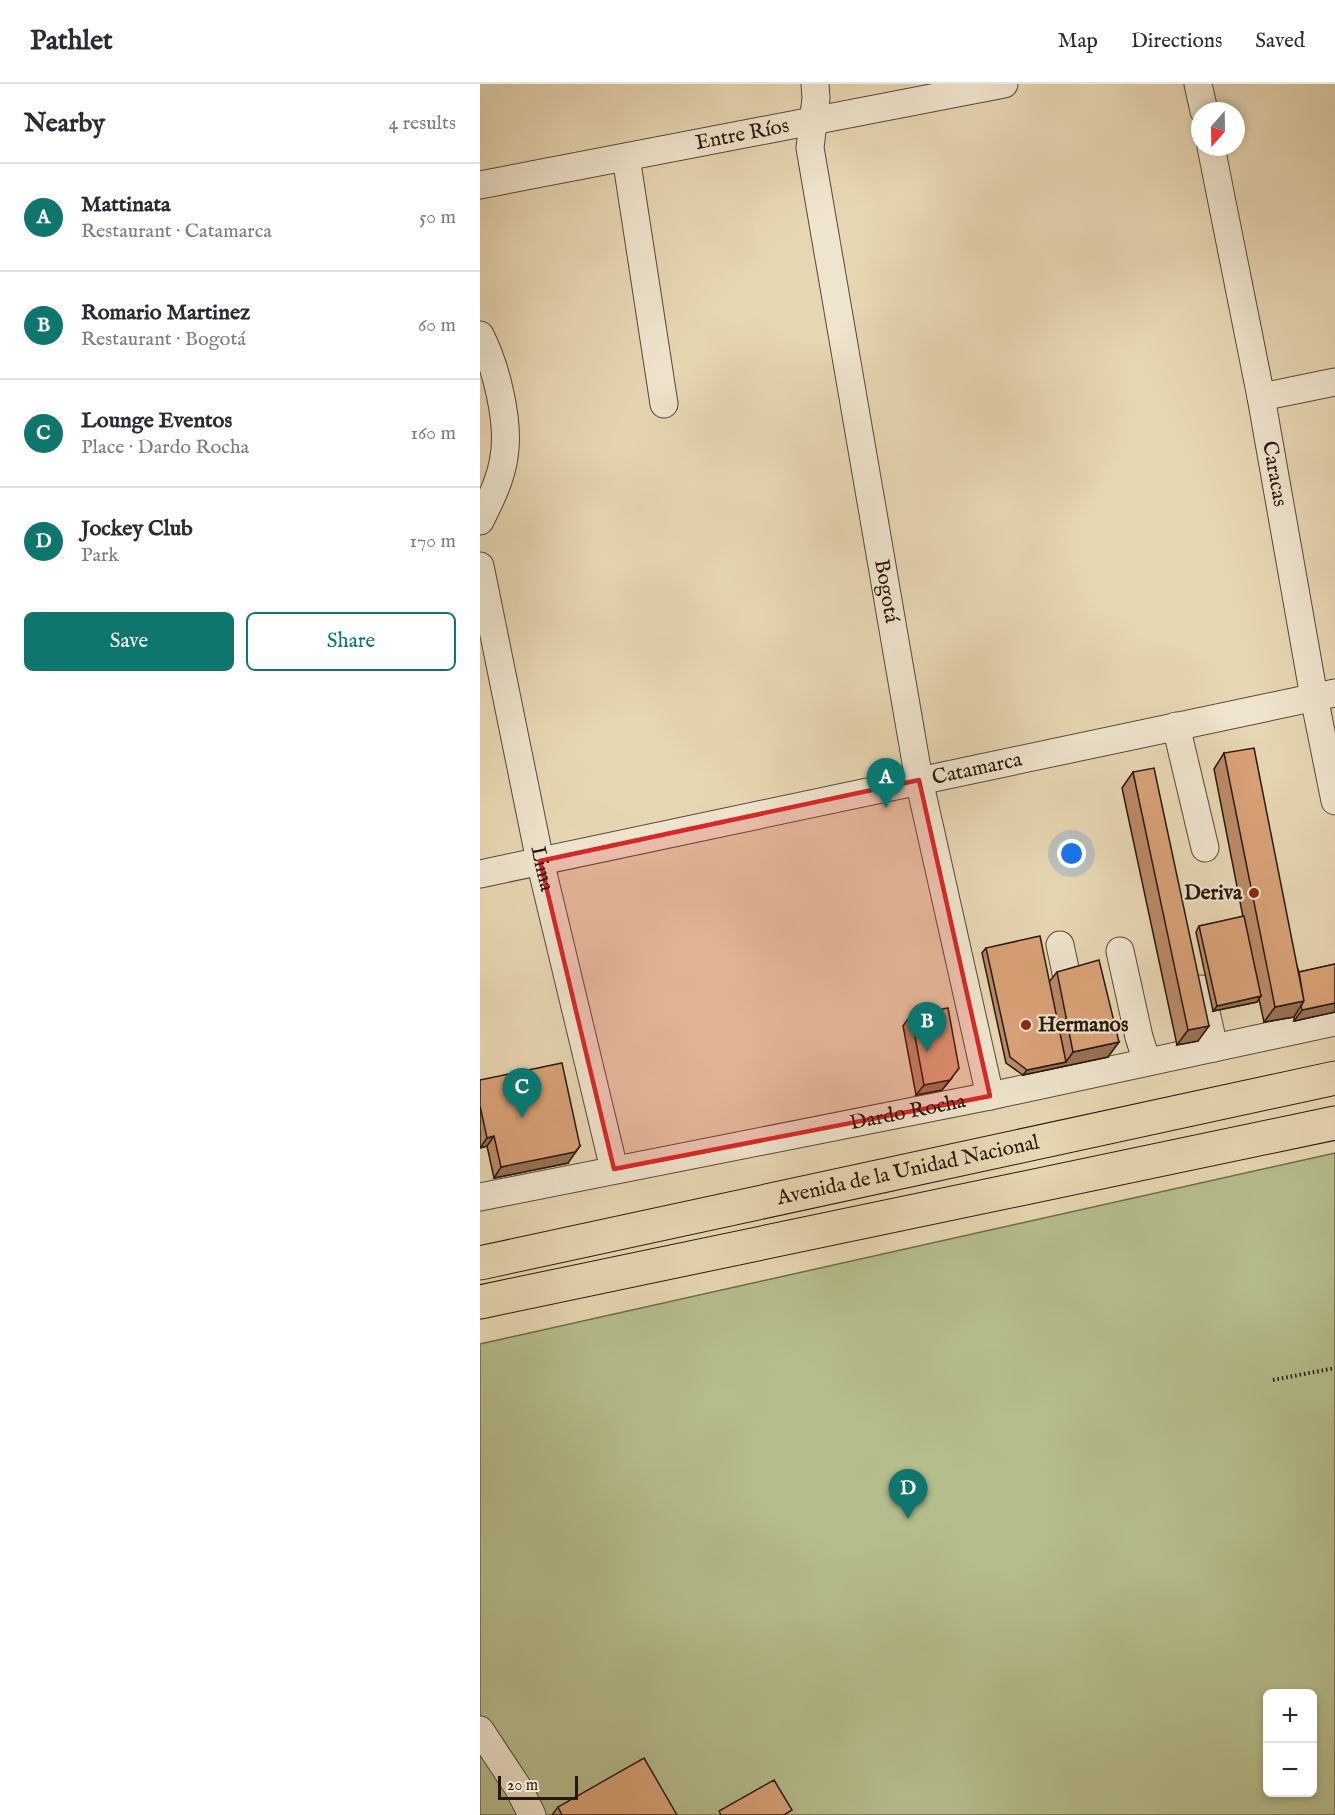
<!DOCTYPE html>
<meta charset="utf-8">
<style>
body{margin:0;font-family:"IM FELL English",serif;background:#f2f2f3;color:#2b2b33}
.controls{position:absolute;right:18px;bottom:18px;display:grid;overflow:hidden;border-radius:9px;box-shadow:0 3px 9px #0003}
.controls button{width:54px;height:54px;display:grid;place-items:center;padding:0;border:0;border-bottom:2px solid #e1e1e2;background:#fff;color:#2b2b33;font:30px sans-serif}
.compass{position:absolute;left:711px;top:18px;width:54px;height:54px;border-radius:50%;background:#fff;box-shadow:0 3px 9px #0003;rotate:200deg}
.scale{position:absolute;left:18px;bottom:15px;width:80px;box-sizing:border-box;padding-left:6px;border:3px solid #27180c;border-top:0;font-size:16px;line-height:21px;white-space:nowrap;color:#27180c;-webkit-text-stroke:4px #efe4cd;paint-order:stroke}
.you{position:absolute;left:592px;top:770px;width:21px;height:21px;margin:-15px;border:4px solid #fff;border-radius:50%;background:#1a73e8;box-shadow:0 0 0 9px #1a73e833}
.badge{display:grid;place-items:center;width:39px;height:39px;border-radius:50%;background:#0f766e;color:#fff;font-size:20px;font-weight:700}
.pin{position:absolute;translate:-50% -50px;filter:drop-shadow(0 2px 3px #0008)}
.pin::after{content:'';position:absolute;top:32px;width:21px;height:18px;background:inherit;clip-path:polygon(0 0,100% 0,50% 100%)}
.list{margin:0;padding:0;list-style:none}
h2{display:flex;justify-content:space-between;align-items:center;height:78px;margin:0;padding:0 24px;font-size:26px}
h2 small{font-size:20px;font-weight:400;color:#7c7c81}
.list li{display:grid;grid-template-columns:39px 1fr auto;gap:18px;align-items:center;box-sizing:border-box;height:108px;padding:0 24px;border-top:2px solid #e1e1e2}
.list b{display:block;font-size:22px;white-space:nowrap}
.list p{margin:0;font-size:20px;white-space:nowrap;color:#7c7c81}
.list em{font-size:20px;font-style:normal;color:#7c7c81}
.actions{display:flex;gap:12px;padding:18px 24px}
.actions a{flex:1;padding:14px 0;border:2px solid #0f766e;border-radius:9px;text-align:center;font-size:21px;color:#0f766e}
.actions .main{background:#0f766e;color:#fff}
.map{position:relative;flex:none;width:855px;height:1731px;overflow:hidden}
header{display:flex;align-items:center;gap:36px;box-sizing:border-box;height:84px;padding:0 30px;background:#fff;border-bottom:2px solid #e1e1e2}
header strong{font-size:28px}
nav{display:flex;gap:33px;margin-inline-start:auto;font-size:21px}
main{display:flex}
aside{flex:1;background:#fff}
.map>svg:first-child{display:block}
.green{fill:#b6bd8c;stroke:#6e6a4c;stroke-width:1.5;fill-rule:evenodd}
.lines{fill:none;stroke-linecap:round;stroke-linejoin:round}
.minor-casing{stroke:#574836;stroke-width:29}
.major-casing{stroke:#27180c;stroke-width:35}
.path{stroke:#27180c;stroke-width:4;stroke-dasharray:1.5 3;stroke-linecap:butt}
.minor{stroke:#efe4cd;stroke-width:27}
.major{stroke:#e7d6b2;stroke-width:33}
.wall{fill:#bb8a66;stroke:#27180c;stroke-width:1.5}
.shaded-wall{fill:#987153;stroke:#27180c;stroke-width:1.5}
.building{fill:#d9a177;stroke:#27180c;stroke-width:1.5}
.marked{fill:#d62828;fill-opacity:0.2;stroke:#d62828;stroke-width:4.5;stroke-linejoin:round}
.poi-dot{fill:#8f2418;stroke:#efe4cd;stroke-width:2}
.labels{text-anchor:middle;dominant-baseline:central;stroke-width:4.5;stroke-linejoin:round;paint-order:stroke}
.street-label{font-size:21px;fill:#27180c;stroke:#efe4cd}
.poi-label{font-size:21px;font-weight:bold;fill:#27180c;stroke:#efe4cd;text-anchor:end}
</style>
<header>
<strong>Pathlet</strong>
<nav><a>Map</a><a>Directions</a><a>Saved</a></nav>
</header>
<main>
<aside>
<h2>Nearby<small>4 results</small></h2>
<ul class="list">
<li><span class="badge">A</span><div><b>Mattinata</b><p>Restaurant · Catamarca</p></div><em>50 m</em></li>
<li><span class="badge">B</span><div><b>Romario Martinez</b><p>Restaurant · Bogotá</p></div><em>60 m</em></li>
<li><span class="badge">C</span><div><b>Lounge Eventos</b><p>Place · Dardo Rocha</p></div><em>160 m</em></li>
<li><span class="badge">D</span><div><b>Jockey Club</b><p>Park</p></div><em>170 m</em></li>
</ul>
<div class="actions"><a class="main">Save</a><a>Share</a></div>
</aside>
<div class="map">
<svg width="855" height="1731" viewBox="0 0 855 1731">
<rect width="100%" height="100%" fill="#e7d6b2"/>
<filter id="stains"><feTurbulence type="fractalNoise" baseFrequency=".00333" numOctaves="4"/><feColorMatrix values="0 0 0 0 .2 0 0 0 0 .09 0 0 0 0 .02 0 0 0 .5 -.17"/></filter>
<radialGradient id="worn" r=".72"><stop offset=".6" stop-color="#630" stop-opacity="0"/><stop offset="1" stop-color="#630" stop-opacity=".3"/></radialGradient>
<!-- green -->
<path class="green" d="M 855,1069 L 855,1731 L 0,1731 L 0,1260 ZM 788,1610 L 832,1610 L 832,1708 L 788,1708 Z"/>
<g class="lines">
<!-- minor casing -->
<g class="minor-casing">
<g id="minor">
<path id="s1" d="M 335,0 L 336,14 L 330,64 L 439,696 L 510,1012"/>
<path d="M 718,0 L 724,27"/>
<path id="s2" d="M 731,63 L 781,313 L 834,613 L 855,717"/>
<path d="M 146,73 L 184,320"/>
<path id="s3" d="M 0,101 L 524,0"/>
<path d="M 0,251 C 16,282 30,338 24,373 C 21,395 10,417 0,437"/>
<path d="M 781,313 L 855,298"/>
<path id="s4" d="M 0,482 L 60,777 L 134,1085"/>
<path d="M 696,642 L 725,764"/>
<path id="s5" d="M 0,790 L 855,609"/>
<path d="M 580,861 L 588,898"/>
<path d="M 640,867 L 659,953 L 667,978"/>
<path d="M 721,905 L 734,964"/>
<path id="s6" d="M 0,1113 L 510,1012 L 855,938"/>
<path d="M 0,1646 L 39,1705 L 52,1731"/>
</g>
</g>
<!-- major casing -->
<g class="major-casing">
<g id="major">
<path id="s7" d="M 0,1179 L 855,994"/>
<path d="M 0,1218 L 855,1039"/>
</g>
</g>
<!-- path -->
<path class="path" d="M 793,1296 L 855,1284"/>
<!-- minor -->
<use href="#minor" class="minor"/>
<!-- major -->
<use href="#major" class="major"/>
</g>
<!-- wall -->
<path class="wall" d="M 744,669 L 819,888 L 855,880 L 855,928 L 814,937 L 814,933 L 784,938 L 779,915 L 777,918 L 733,927 L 716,848 L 719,842 L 763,833 L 734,685 Z
M 653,688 L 718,957 L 697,961 L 642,704 Z
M 506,864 L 569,898 L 577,888 L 628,973 L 543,991 L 526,979 L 502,869 Z
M 431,931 L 472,994 L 462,1006 L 436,1011 L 423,942 Z
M 0,996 L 88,1079 L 14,1094 L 7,1062 L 0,1064 Z
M 78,1723 L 197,1731 L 72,1731 Z"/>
<!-- shaded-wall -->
<path class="shaded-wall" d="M 781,912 L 777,918 L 733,927 L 737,922 Z
M 824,917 L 814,933 L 784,938 L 795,923 Z
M 855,919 L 855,928 L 814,937 L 822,926 Z
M 729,942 L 718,957 L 697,961 L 708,946 Z
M 639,958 L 628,973 L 543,991 L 547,986 L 586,978 L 593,968 Z
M 479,984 L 462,1006 L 436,1011 L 444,1001 Z
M 14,1052 L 7,1062 L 0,1064 L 7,1054 Z
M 100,1062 L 88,1079 L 14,1094 L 21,1083 Z"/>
<!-- building -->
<path class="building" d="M 774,664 L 824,917 L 795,923 L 744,669 Z
M 674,684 L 729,942 L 708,946 L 653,688 Z
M 764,832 L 781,912 L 737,922 L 719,842 Z
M 560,852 L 586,978 L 547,986 L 530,973 L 506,864 Z
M 619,876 L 639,958 L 593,968 L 577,888 Z
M 855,880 L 855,919 L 822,926 L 821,922 L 824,917 L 819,888 Z
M 468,924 L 479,984 L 470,996 L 444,1001 L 431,931 Z
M 82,979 L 100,1062 L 95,1068 L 21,1083 L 14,1052 L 7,1054 L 0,1022 L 0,996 Z
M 164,1674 L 197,1731 L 82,1731 L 78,1723 Z
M 294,1696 L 312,1726 L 304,1731 L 241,1731 L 239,1727 Z"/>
<!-- marked area -->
<path class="marked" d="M 439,696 L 510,1012 L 134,1085 L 60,777 Z"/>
<!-- markers -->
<g class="poi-dot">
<circle cx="774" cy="809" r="6"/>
<circle cx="546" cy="941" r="6"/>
</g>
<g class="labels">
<!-- street labels -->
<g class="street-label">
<text stroke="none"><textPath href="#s3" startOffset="267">Entre Ríos</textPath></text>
<text stroke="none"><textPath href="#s2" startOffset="333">Caracas</textPath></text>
<text stroke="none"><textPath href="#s1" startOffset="514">Bogotá</textPath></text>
<text stroke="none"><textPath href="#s5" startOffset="508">Catamarca</textPath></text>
<text stroke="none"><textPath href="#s4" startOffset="309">Lima</textPath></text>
<text stroke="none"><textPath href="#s6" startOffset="436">Dardo Rocha</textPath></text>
<text stroke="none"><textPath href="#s7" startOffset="438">Avenida de la Unidad Nacional</textPath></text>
</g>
<!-- poi labels -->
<g class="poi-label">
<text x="762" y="809">Deriva</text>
<text x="558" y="941" text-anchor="start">Hermanos</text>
</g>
</g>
<rect width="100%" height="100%" filter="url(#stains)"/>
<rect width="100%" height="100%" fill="url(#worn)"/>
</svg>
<div class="controls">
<button>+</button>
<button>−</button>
</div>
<svg class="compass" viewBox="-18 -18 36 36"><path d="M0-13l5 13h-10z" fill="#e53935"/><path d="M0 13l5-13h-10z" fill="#7c7c81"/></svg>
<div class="scale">20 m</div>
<div class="you"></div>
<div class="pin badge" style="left:406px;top:724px">A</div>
<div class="pin badge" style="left:447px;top:968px">B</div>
<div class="pin badge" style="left:42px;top:1034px">C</div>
<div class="pin badge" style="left:428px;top:1435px">D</div>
</div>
</main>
